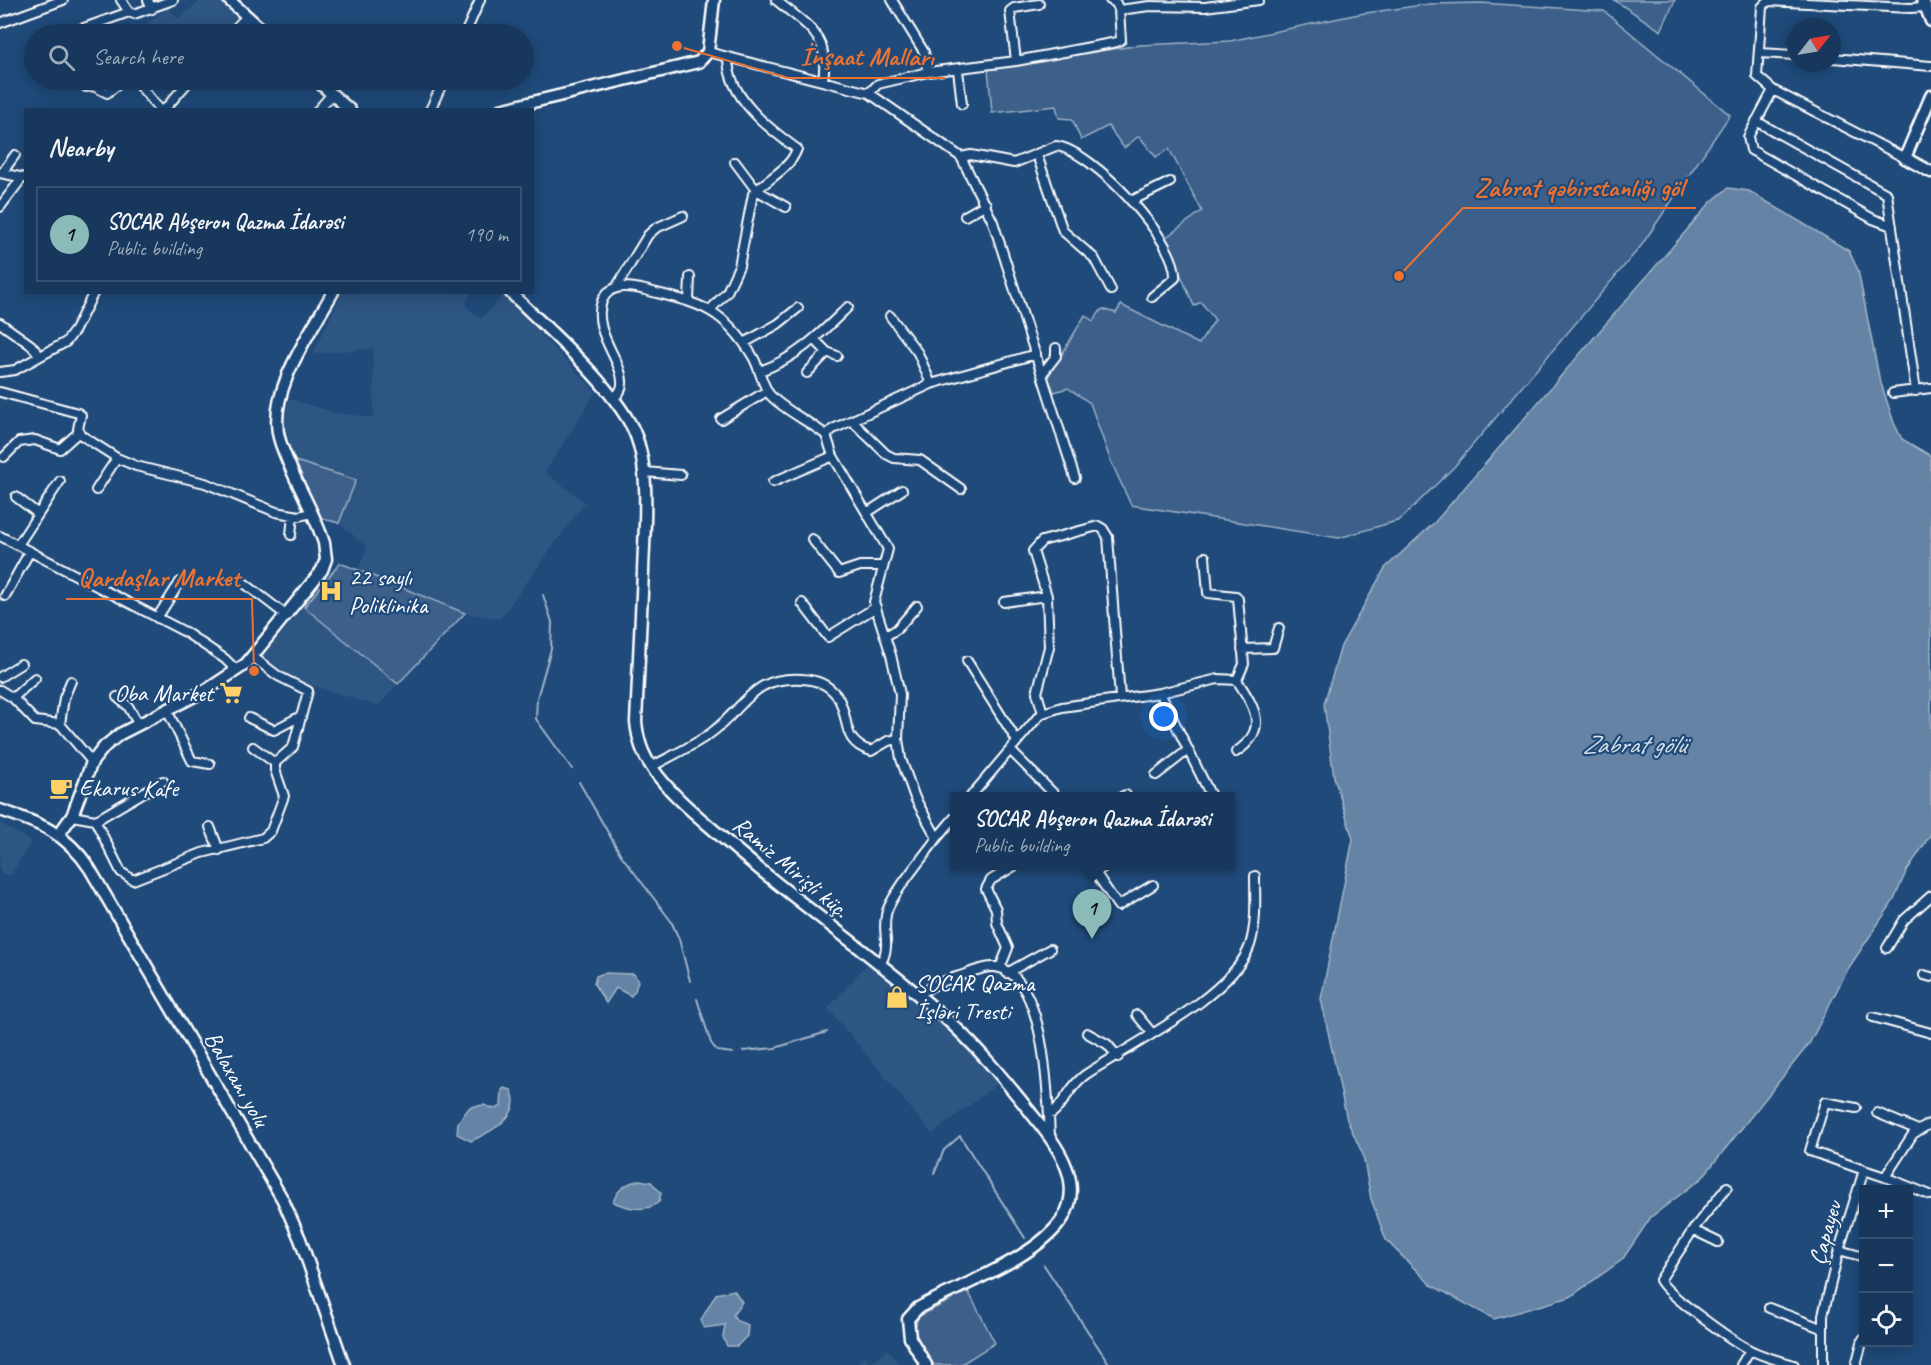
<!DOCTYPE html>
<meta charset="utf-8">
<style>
body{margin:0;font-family:Caveat,sans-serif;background:#203f62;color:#f1f3f6}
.controls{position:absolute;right:18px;bottom:18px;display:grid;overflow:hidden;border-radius:0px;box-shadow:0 3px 15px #0003}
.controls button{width:54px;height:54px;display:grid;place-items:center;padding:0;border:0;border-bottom:2px solid #365272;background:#17385c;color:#f1f3f6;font:30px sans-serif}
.compass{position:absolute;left:1787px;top:18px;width:54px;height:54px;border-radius:50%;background:#17385c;box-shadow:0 3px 15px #0003;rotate:59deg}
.you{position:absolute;left:1164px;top:717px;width:21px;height:21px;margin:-15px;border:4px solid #fff;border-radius:50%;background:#1a73e8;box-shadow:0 0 0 9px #1a73e833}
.badge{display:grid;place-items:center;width:39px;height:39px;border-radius:50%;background:#8bbbb9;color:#111;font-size:20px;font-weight:700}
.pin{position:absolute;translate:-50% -50px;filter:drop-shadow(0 2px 3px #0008)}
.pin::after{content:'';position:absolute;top:32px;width:21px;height:18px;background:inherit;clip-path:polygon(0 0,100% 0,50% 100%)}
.popup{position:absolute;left:950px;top:792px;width:285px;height:78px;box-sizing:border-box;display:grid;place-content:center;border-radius:0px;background:#17385c;filter:drop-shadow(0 2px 4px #0005);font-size:20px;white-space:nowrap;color:#9eacbb}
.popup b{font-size:22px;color:#f1f3f6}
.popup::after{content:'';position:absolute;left:50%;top:100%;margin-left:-12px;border:12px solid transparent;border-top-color:#17385c}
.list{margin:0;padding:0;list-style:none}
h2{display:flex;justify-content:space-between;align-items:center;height:78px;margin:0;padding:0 24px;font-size:26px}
h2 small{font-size:20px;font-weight:400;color:#9eacbb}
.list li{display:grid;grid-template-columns:39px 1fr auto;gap:18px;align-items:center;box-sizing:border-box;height:96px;margin:0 12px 12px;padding:0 12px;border:2px solid #365272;border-radius:0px}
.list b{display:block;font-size:22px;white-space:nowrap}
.list p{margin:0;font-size:20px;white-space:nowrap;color:#9eacbb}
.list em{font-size:20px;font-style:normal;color:#9eacbb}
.icon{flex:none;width:33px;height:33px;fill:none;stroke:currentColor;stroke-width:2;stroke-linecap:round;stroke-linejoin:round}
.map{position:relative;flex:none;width:1931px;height:1365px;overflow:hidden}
.search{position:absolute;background:#17385c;box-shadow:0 3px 15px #0003;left:24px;top:24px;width:510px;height:66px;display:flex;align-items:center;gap:15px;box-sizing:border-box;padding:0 21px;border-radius:33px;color:#9eacbb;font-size:22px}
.panel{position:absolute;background:#17385c;box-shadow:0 3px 15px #0003;left:24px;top:108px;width:510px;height:186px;border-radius:0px}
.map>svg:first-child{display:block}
.built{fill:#2e5683}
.green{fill:#3c618b;stroke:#9eb0c5;stroke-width:1.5}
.water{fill:#6583a4;stroke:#a3b5c8;stroke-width:1.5}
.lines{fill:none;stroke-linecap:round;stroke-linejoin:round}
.stream{stroke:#a3b5c8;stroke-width:2}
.street-casing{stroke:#fff;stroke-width:12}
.secondary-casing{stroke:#fff;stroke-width:15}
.street{stroke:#1f4a7a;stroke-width:8}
.secondary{stroke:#1f4a7a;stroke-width:10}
.labels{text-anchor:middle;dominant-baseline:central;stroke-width:4.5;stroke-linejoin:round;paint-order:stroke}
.poi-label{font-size:24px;fill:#fff;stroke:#1f4a7a;text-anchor:start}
.street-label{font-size:24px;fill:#fff;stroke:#1f4a7a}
.water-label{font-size:26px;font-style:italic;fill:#d8e0e8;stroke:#1f4a7a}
.leader{fill:none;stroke:#eb7230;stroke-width:2}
.callout-dot{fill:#eb7230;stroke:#1f4a7a;stroke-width:2}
.callout-label{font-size:26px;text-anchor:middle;font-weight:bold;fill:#eb7230;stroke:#1f4a7a;stroke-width:4.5;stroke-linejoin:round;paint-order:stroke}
</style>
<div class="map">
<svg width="1931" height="1365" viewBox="0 0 1931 1365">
<rect width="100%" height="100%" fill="#1f4a7a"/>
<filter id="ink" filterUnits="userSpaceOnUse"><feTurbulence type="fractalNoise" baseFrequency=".0167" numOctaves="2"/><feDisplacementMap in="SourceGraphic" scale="12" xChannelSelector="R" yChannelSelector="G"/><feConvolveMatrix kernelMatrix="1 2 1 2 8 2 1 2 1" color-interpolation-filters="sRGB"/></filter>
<g filter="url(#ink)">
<!-- built -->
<path class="built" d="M 201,0 L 220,0 L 237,17 L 221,34 L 133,34 L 168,7 L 178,19 Z
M 342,293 L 470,293 L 466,306 L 481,319 L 503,295 L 596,392 L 545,472 L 585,502 L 500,619 L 465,613 L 358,570 L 367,547 L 339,523 L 355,480 L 292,460 L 283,430 L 289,399 L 333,412 L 374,418 L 373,348 L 313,354 Z
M 304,607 L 398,684 L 378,706 L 283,676 L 260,658 Z
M 0,823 L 31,842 L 10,876 L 0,872 Z
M 868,963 L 957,1037 L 999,1083 L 932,1134 L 828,1008 Z
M 888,1349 L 900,1365 L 855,1365 L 865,1356 L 870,1363 Z"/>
<!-- green -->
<path class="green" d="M 1614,0 L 1675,0 L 1661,31 Z
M 1481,3 L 1604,11 L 1730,115 L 1641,246 L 1454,467 L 1400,520 L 1339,538 L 1131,505 L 1110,459 L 1090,403 L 1068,388 L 1054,392 L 1048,377 L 1085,315 L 1093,321 L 1102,309 L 1116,313 L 1121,305 L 1199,344 L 1215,320 L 1201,302 L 1194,306 L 1165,238 L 1202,211 L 1169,149 L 1156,157 L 1139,136 L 1124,148 L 1108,126 L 1081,140 L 1072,119 L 1059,118 L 1056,106 L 992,113 L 988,68 L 1140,45 L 1230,41 L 1359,14 L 1430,4 Z
M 292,460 L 356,480 L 339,523 L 321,518 Z
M 340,563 L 358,570 L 465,613 L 398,684 L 304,607 Z
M 968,1291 L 995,1343 L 960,1365 L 934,1365 L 914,1332 L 918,1317 Z"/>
<!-- water -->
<path class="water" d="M 1728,188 L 1749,191 L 1849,251 L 1858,270 L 1879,377 L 1894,423 L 1902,439 L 1931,456 L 1931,834 L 1906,872 L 1894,900 L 1848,969 L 1809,1044 L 1702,1178 L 1651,1217 L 1622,1260 L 1570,1297 L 1494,1319 L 1431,1285 L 1386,1240 L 1371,1199 L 1363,1155 L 1347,1120 L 1321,999 L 1353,839 L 1334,777 L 1324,704 L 1341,646 L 1385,568 L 1435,522 L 1711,202 Z
M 604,973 L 634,974 L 638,981 L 635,991 L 631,996 L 616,988 L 606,1003 L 594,984 L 596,976 Z
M 504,1088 L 511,1090 C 524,1115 491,1132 471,1141 L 457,1134 L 458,1122 L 470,1107 L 484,1105 L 494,1109 L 501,1107 L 502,1090 Z
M 639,1180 L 651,1182 L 661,1193 L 659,1202 C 645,1213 628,1208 613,1202 C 618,1188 626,1184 639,1180 Z
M 734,1290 L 742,1302 L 733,1315 L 737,1321 L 748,1325 L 747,1336 L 737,1346 L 727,1346 L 723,1337 L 725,1325 L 704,1328 L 701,1320 L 716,1294 Z"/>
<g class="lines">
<!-- stream -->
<path class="stream" d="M 543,595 L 552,622 L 551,649 L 537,698 L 536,719 L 572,769
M 579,782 L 621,855 L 671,921 L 679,939 L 690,981
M 697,999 L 711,1043 L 717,1051 L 733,1053
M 743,1051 L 775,1048 L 827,1032
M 934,1174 L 944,1150 L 960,1136 L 1025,1238
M 1044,1265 L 1110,1365"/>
<!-- street casing -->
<g class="street-casing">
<path id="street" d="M 121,0 L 129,12 L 134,14 L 173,0
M 148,0 L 152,9
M 776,0 C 808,27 830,34 823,80
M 892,0 L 924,52 L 928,72
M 1110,0 L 1116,3 L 1119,10
M 0,23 L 63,0
M 67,34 L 129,12
M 230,34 L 247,16
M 465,34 L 480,0
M 708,52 L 869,93 L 961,157 L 993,222 L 1075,478
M 1759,53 L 1796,55
M 1832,58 L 1931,66
M 1016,61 L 1010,11 L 1014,8 L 1039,4
M 958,70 L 962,104
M 135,80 L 160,110
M 86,87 L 93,86 L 107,93 L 124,80
M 1773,90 L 1748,137 L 1751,150 L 1873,219 L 1892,226
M 869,93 L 878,84 L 928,72 L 1016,61 L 1117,42 L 1121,40 L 1119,10 L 1150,6 L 1205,7 L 1259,0
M 164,110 L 190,80
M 318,110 L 332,94
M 430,110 L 444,80
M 1756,121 L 1887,194 L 1916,391
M 1037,155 L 1063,231 L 1094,258 L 1111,290
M 961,157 L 971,155 L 1014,163 L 1056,146 C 1092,150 1178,241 1175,278 L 1152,297
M 1905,158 L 1773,90 L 1757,76 L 1762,7 L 1768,1 L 1910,8 L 1926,7
M 735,162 L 756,190 L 786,207
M 0,173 L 25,178
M 2,173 L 15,155
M 1131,201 L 1170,182
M 0,207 L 22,178
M 965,216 L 986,204
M 617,286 L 648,235 L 656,228 L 683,216
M 689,300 L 690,277
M 710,310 L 727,292 L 739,266 L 753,194 C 767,178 789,171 797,149 C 768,128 729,98 728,59
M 890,316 L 918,353 L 931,384
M 0,323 L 31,345 L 40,356
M 814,339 L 827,352 L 837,356
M 744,343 L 778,324 L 798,308
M 760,371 C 797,358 821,333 848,307
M 0,372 L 15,370 L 66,342 L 75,330 L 94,292
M 807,373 L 827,352
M 1042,374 L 1056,356 L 1056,348
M 0,392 L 78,413 L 81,415 L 78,429 L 81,435 L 117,458 L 136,466 L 205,483 L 276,512 L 299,516 L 312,513
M 1893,393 L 1931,388
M 613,399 C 617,395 622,391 622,384 C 624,362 591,332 602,301 C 609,284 626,286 641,289 C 696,303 722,305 753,357 C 760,369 762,385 770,395 C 785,411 809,421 826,435
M 721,419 L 767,391
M 852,421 L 886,454 L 894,458 L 920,460 L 961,489
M 4,457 L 19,442 L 35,440 L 60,449 L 79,432
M 644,472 L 681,475
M 773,482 L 833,456
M 96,490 L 117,458
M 16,497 L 37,513
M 868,512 L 902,490
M 291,535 L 293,515
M 0,536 L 185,632 L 225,659 L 237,671
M 812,539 L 839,573 L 860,566 L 883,566
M 18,545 L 60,481
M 244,583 L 287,616
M 5,596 L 30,551
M 1004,602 L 1047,596
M 802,603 L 828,637 L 876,607
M 157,618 L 180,582
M 886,636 L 897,629 L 917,606
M 1242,649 L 1273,648 L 1279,628
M 967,661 L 1017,741
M 0,677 L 21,664
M 0,690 L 13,698 L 35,721 L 60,724 L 92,762
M 1160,693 L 1211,796
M 117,697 L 128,706 L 139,725
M 13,698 L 35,678
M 167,710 L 192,761 L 210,764
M 1043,713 L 1037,693 L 1049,647 L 1047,596 L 1033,551 L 1042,541 L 1098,526 L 1103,529 L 1108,537 L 1120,698
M 249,718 L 274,730 L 299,717
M 60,724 L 64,698 L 71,681
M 253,747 L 275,763
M 1010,750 L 1056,796
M 1236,752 C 1270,729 1254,707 1237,680
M 651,767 C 671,756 693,746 711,733 C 747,706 751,676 802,679 C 817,680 828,684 837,696 C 851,716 839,742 871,751 L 888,741 L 898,739
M 1156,775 L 1188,750
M 971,796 L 1038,717 L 1043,713 L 1062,707 L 1160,693 L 1218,679 L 1237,680 L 1244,664 L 1238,599 L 1236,596 L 1208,593 L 1205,557
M 1123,796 L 1126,795
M 72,816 L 95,820 L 100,818 L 163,781
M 95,820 L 121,872 L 133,880 L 202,853 L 263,838 L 271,831 L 284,796 L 275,770 L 275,763 L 293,747 L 308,691 L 278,676 L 253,657
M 210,827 L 219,850
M 937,838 L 954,818
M 1106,866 L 1095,872 L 1118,906 L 1153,885
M 1887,948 L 1904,920 L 1931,896
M 880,965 C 892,944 882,936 886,915 C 889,897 925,855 937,838 L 915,798 L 901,759 L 898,739 L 900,694 L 891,655 L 874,602 L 888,549 L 833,456 L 826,435 L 833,429 L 931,384 L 1036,354
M 1000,968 L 1008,948 L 997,923 L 996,909 L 986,889 L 991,880 L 1014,866
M 1007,973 L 1050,949
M 1924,975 L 1931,977
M 919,996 C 931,983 952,979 968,973 C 977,970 986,966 995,967 C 1046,973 1048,1099 1050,1137
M 1137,1015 L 1152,1033
M 1873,1017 L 1931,1033
M 1087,1033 L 1107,1044 L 1118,1057
M 1856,1108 L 1825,1102 L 1810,1151 L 1864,1170
M 1877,1113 L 1918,1130
M 1049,1115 C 1063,1108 1069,1086 1085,1075 C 1128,1046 1233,996 1250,945 C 1257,923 1255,899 1255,876
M 1885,1177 L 1930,1195
M 1727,1187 L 1695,1227 L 1660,1280 C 1666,1294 1734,1342 1750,1350 C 1764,1357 1780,1361 1794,1365
M 1693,1230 L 1718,1242
M 1839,1250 L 1864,1257
M 1769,1308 L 1821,1328
M 1741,1365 L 1750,1350
M 1823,1365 L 1823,1315 L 1839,1250 L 1864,1170 L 1885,1177 L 1913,1134 L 1931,1123
M 1856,1365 L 1863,1339"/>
</g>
<!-- secondary casing -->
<g class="secondary-casing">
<path id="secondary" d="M 229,0 L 267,34
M 1923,0 L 1931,21
M 316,80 L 350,110
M 1931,96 L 1905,158 L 1931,172
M 500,110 L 699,62 L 708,52 L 714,0
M 510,292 C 548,330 608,381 632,427 C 652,466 644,529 643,572 C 641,622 638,672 636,722 C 638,740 642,754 653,769 C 672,796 699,817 724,839 C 794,901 872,954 943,1016 C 976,1045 1004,1079 1031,1113 C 1054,1142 1086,1180 1063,1218 C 1038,1258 959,1285 918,1308 L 908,1319 L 910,1338 L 926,1365
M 0,810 C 39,823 66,832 90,869 L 283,1200 L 300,1239 L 344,1365
M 59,834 L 72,816 L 92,762 L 105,746 L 120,734 L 208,689 L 246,664 L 322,570 L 326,559 L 324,543 C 313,508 291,476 280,441 C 265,394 311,332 333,292"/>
</g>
<!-- street -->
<use href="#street" class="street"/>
<!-- secondary -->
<use href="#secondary" class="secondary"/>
</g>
</g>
<!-- icons -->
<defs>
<g id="hospital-bare" transform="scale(1.8)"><path d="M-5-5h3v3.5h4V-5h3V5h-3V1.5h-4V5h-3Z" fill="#ffd166" stroke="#1f4a7a" stroke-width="2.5" paint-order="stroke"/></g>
<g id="supermarket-bare" transform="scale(1.8)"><path d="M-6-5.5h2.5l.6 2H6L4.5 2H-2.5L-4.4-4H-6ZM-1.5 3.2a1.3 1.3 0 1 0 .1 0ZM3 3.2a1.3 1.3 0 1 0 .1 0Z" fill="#ffd166" stroke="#1f4a7a" stroke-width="2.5" paint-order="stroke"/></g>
<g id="cafe-bare" transform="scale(1.8)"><path d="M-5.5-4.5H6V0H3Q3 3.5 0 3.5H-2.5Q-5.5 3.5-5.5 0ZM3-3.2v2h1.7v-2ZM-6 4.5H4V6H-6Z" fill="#ffd166" stroke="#1f4a7a" stroke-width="2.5" paint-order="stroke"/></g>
<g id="shop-bare" transform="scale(1.8)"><path d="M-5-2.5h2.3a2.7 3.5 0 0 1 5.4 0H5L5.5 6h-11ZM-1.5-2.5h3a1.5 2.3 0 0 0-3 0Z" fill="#ffd166" stroke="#1f4a7a" stroke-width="2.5" paint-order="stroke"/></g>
</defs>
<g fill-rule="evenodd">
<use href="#hospital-bare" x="331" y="591"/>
<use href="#supermarket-bare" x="231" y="693"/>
<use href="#cafe-bare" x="61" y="788"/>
<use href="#shop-bare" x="897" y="997"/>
</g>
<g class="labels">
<!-- poi labels -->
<g class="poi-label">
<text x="349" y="577">22 saylı<tspan x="349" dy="28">Poliklinika</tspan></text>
<text x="213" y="693" text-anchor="end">Oba Market</text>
<text x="79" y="788">Ekarus Kafe</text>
<text x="915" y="983">SOCAR Qazma<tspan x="915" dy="28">İşləri Tresti</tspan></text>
</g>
<!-- street labels -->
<g class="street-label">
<text transform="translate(791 867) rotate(40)">Ramiz Mirişli küç.</text>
<text transform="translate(237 1079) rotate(60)">Balaxanı yolu</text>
<text transform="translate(1825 1233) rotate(-74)">Çapayev</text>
</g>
<!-- water labels -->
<g class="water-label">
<text x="1634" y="744">Zabrat gölü</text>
</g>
</g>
<!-- callouts -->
<path class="leader" d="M677 46L788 78H945M1399 276L1463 208H1696M254 671L252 599H66"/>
<g class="callout-dot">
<circle cx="677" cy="46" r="6"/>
<circle cx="1399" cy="276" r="6"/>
<circle cx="254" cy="671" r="6"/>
</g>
<g class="callout-label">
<text x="867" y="65">İnşaat Malları</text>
<text x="1579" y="196">Zabrat qəbirstanlığı göl</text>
<text x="159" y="586">Qardaşlar Market</text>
</g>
</svg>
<div class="controls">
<button>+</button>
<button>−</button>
<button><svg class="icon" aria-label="locate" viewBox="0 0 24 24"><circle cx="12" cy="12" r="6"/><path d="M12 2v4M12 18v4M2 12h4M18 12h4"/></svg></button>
</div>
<svg class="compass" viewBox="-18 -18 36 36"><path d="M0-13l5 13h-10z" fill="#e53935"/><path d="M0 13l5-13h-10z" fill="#9eacbb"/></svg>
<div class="you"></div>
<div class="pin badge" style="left:1092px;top:939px">1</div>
<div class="popup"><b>SOCAR Abşeron Qazma İdarəsi</b>Public building</div>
<div class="search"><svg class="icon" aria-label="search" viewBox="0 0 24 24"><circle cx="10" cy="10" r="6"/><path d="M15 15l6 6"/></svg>Search here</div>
<section class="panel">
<h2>Nearby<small></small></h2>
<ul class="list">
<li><span class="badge">1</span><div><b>SOCAR Abşeron Qazma İdarəsi</b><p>Public building</p></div><em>190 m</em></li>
</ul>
</section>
</div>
